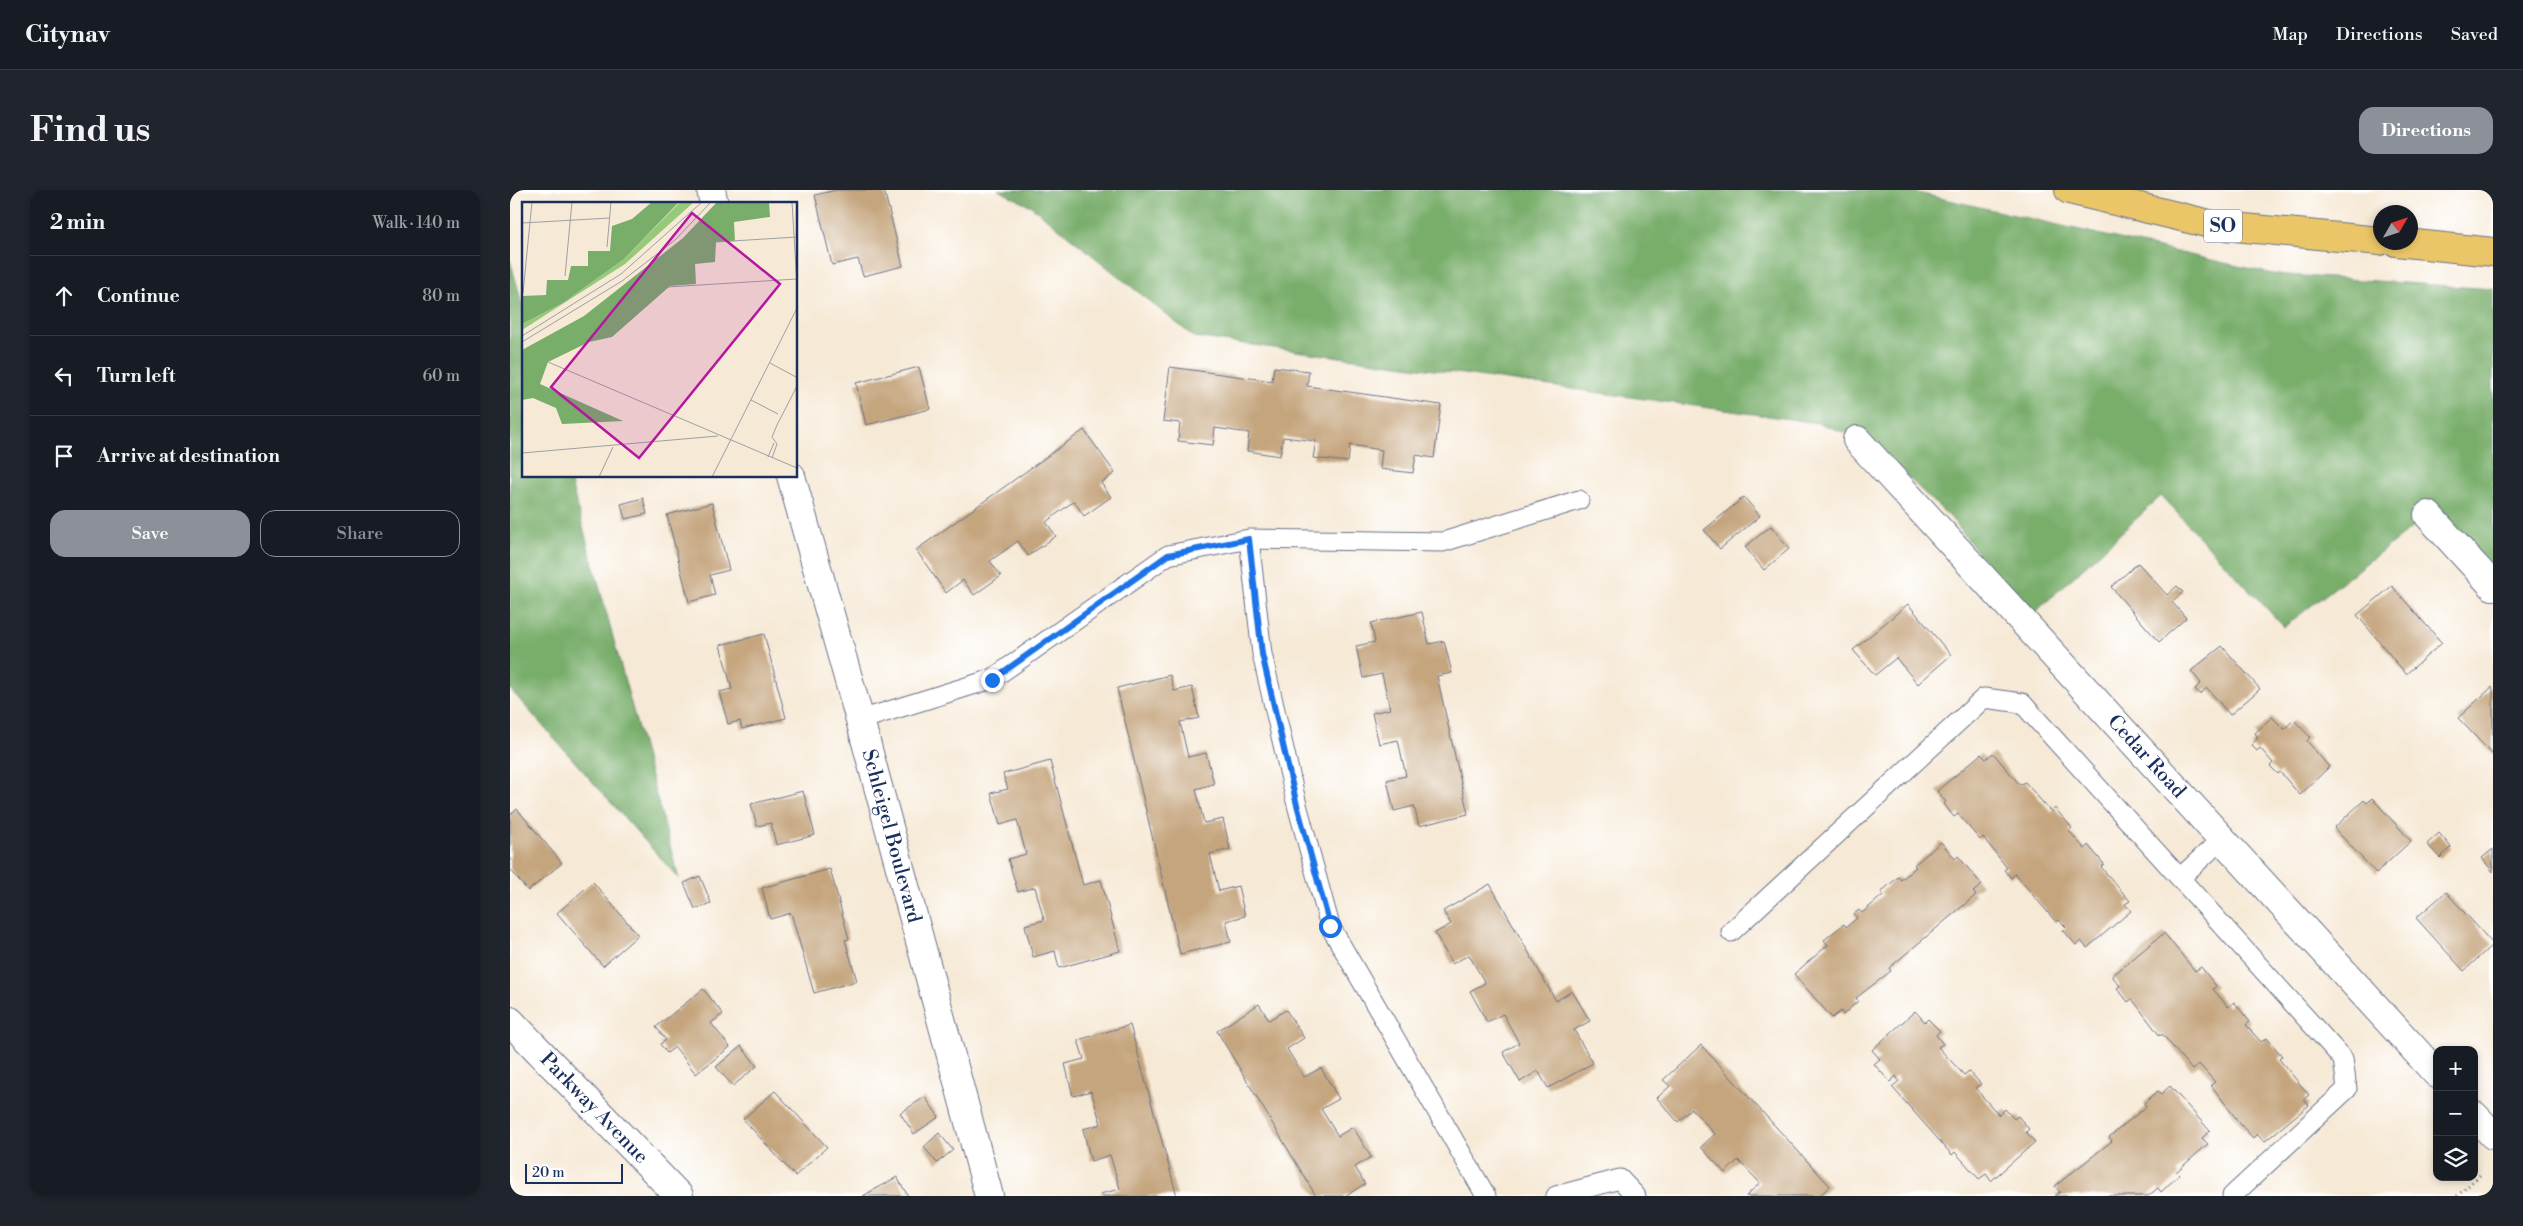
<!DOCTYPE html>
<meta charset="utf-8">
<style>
body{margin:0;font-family:"Libre Bodoni",serif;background:#20242c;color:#f1f3f6}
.controls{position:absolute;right:15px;bottom:15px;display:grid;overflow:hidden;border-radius:10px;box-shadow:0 2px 8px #0003}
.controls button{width:45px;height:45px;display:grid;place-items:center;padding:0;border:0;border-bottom:1px solid #363941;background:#171b24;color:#f1f3f6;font:25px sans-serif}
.compass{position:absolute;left:1863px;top:15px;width:45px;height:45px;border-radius:50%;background:#171b24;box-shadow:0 2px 8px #0003;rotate:51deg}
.scale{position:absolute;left:15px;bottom:12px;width:98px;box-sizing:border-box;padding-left:5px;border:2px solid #1b2f5e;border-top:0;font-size:14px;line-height:18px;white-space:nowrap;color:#1b2f5e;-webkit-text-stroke:4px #fff;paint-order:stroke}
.stop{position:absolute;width:15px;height:15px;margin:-11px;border:4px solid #1a73e8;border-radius:50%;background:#fff}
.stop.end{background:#1a73e8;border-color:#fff;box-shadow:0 1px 5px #0008}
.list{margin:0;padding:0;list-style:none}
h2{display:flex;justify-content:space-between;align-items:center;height:65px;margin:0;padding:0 20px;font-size:21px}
h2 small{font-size:16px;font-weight:400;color:#9ea1a6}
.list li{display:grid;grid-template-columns:32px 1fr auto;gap:15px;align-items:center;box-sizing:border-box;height:80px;padding:0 20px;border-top:1px solid #363941}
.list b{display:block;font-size:19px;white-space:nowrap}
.list em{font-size:16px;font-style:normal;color:#9ea1a6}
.actions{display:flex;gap:10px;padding:15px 20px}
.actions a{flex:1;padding:11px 0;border:1px solid #8c9099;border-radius:15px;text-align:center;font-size:18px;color:#8c9099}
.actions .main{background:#8c9099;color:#fff}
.icon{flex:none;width:28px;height:28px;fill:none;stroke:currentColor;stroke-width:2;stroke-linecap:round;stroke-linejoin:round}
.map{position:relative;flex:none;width:1983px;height:1006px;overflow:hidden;border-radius:15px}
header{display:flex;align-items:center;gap:30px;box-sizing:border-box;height:70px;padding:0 25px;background:#171b24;border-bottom:1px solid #363941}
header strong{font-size:24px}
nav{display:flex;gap:28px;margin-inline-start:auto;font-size:18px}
.intro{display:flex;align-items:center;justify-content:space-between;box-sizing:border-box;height:120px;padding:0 30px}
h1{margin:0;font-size:35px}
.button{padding:12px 22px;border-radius:15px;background:#8c9099;color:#fff;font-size:18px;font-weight:700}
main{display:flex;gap:30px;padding:0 30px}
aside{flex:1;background:#171b24;border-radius:15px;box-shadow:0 2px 8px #0003}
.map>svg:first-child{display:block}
.forest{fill:#78ad6a;stroke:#4a6e64}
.building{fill:#c5a57e}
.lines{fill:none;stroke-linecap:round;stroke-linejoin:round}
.service-casing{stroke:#687088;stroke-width:21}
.minor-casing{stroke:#687088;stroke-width:30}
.motorway-casing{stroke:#687088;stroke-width:30}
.path{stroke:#687088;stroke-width:3;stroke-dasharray:1 4;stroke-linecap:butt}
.service{stroke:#fff;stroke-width:19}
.minor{stroke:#fff;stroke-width:28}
.motorway{stroke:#ebc669;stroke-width:28}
.route{stroke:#1a73e8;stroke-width:6}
.labels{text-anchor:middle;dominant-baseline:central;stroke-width:5;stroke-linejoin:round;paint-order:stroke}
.shield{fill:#fff;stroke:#5f6d8e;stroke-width:1}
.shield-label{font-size:19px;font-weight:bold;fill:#1b2f5e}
.street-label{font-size:20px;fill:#1b2f5e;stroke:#fff}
.inset-road{fill:none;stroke:#9e9fa5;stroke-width:1}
.view{fill:#b5179e;fill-opacity:0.15;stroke:#b5179e;stroke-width:2.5}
.inset-edge{fill:none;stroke:#1b2f5e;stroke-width:2.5}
</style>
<header>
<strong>Citynav</strong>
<nav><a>Map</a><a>Directions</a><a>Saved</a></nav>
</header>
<div class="intro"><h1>Find us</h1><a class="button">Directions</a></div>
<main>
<aside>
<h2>2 min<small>Walk · 140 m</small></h2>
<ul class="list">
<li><svg class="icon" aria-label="ahead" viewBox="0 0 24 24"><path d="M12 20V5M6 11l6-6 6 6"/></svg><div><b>Continue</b></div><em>80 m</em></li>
<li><svg class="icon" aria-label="left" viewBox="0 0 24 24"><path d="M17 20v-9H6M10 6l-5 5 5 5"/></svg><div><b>Turn left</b></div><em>60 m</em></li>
<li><svg class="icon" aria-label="arrive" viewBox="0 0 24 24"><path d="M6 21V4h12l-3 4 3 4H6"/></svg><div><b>Arrive at destination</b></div></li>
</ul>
<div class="actions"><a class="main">Save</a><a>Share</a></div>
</aside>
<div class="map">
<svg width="1983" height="1006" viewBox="0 0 1983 1006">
<rect width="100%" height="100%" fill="#fff"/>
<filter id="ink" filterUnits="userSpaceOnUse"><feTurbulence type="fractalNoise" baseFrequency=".02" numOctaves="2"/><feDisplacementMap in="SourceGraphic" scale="10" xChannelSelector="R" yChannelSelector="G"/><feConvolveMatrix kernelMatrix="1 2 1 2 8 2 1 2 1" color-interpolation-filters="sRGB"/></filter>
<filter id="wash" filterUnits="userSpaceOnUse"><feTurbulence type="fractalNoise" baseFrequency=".0096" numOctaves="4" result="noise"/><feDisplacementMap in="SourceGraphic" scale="20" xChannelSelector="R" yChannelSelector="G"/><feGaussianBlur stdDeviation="1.12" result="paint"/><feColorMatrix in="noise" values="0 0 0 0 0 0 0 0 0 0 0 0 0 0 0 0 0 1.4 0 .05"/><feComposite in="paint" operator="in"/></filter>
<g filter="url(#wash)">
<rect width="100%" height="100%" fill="#f6e9d5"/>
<!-- forest -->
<path class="forest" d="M 488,0 L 1395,0 L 1763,84 L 1983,99 L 1983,396 L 1918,325 L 1774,437 L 1651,306 L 1519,428 L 1441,328 L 1360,252 L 1309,233 L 684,147 L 521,16 Z
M 0,70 L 14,120 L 14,286 L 59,286 L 169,689 L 0,499 Z"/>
<g id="blocks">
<!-- building -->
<path class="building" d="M 326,0 L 374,0 L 393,76 L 353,86 L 348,69 L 322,75 L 305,5 Z
M 409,177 L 420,219 L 356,235 L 346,193 Z
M 660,177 L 762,191 L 764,177 L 799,181 L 797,196 L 931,215 L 924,268 L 906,265 L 903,283 L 870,279 L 872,260 L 840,255 L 838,272 L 803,268 L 806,251 L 773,247 L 770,266 L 737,261 L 739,243 L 705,238 L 703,255 L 668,251 L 670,233 L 653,231 Z
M 574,240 L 605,283 L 591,293 L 601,307 L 574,326 L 564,311 L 536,332 L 546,346 L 518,366 L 508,351 L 480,371 L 491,386 L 464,405 L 453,390 L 436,403 L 406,360 Z
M 1234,307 L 1250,326 L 1210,359 L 1194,340 Z
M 133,308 L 137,324 L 115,329 L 111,314 Z
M 202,313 L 219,380 L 200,385 L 205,405 L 179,412 L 157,325 Z
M 1261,336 L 1279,359 L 1254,380 L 1235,357 Z
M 1628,373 L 1657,405 L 1667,396 L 1673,402 L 1662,412 L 1676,428 L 1649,452 L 1601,397 Z
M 1882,396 L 1932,453 L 1896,484 L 1847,425 Z
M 1398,414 L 1441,465 L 1408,494 L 1386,468 L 1365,485 L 1343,460 Z
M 912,422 L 919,454 L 934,451 L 942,483 L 927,486 L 958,624 L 909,636 L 904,616 L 884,621 L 877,590 L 896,586 L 888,550 L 869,554 L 862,523 L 880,519 L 872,484 L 853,488 L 846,456 L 865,452 L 861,433 Z
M 254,444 L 276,528 L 232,539 L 230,531 L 218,534 L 209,502 L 222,499 L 210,455 Z
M 1712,456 L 1750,499 L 1720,525 L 1697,498 L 1690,504 L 1685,499 L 1691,493 L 1681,481 Z
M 660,485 L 664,501 L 682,497 L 689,528 L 670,532 L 678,567 L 696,563 L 704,594 L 686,599 L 694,633 L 713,629 L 720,659 L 700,664 L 709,701 L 728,696 L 735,726 L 716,731 L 721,752 L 670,764 L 607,498 Z
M 1982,497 L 1983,499 L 1983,565 L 1948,528 Z
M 1762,527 L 1774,539 L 1784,530 L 1800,547 L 1797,551 L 1819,577 L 1790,605 L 1770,582 L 1768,584 L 1760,576 L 1763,573 L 1750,558 L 1747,561 L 1741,555 L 1748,548 L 1745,543 Z
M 1483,563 L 1510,595 L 1515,592 L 1541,622 L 1545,618 L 1562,638 L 1559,641 L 1575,659 L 1578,655 L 1594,674 L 1591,677 L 1620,711 L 1615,714 L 1621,721 L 1577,758 L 1571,751 L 1566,755 L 1553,740 L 1556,737 L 1549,730 L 1546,732 L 1505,684 L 1501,688 L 1494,680 L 1497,678 L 1473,647 L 1470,650 L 1448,624 L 1444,627 L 1434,614 L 1436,612 L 1427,601 L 1471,564 L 1476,569 Z
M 540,571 L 573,695 L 591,690 L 610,761 L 549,778 L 545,761 L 523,767 L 515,735 L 534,730 L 525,697 L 508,702 L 498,669 L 516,664 L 507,630 L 490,635 L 481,603 L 498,599 L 493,584 Z
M 293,601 L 305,645 L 266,655 L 261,633 L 247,636 L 241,614 Z
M 1862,608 L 1901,651 L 1866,683 L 1824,638 L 1854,610 L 1857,613 Z
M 7,619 L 52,673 L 18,701 L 0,679 L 0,625 Z
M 1929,643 L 1941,657 L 1930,668 L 1917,654 Z
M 1431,652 L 1445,669 L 1448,666 L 1472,695 L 1463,702 L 1466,705 L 1379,778 L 1381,781 L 1346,808 L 1348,811 L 1333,825 L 1331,821 L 1322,828 L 1284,784 L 1318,755 L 1314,750 L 1334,734 L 1336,737 L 1347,728 L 1344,724 L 1349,720 L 1352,723 L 1373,705 L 1371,702 L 1388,687 L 1391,690 L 1406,677 L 1404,675 Z
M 1983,659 L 1983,682 L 1972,668 Z
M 320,679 L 339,749 L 335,750 L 347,791 L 304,803 L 281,723 L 260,729 L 252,698 Z
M 190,686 L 201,713 L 185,719 L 174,693 Z
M 83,692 L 128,745 L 93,776 L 47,723 Z
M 980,694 L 1046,811 L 1062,801 L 1080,831 L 1064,840 L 1083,873 L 1038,898 L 1028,881 L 1010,892 L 993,862 L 1009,853 L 993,824 L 977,832 L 960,801 L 975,793 L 959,765 L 942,774 L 925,743 L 941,734 L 933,721 Z
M 1936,702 L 1983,754 L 1954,781 L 1906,728 Z
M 1654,743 L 1685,781 L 1691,777 L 1706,796 L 1703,799 L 1718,817 L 1724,812 L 1740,832 L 1736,835 L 1751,852 L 1757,848 L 1772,866 L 1769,869 L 1799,905 L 1794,909 L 1799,915 L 1754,952 L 1747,944 L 1743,948 L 1731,935 L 1701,895 L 1705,892 L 1689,874 L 1682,880 L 1652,844 L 1650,846 L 1622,809 L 1618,812 L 1607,798 L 1610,796 L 1602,786 Z
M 193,799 L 213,824 L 201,833 L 220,857 L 186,884 L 165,857 L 157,863 L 150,854 L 156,850 L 146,837 Z
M 749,814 L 759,830 L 776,820 L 794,848 L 777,859 L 794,887 L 811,878 L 829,909 L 811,919 L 828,946 L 843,937 L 861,967 L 845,977 L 855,994 L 835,1006 L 806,1006 L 707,841 Z
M 1405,821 L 1415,832 L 1418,829 L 1430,841 L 1426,845 L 1433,854 L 1428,857 L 1454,885 L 1459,881 L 1471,894 L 1465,898 L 1489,925 L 1495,919 L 1504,929 L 1508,926 L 1519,939 L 1516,942 L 1525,952 L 1481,991 L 1476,984 L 1469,989 L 1445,962 L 1442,965 L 1382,897 L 1389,891 L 1386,886 L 1380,892 L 1364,874 L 1370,869 L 1362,860 Z
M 620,835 L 667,1006 L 591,1006 L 590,1004 L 610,999 L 600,965 L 581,971 L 573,939 L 591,934 L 581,901 L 563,906 L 555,874 L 574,869 L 568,850 Z
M 1191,855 L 1320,996 L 1309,1006 L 1236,1006 L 1250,993 L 1228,970 L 1215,983 L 1191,957 L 1205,944 L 1182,919 L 1168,932 L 1147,908 L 1160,896 L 1153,890 Z
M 231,856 L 247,876 L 223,896 L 206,877 Z
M 1660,896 L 1700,941 L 1692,948 L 1698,954 L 1666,982 L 1669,985 L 1651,1002 L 1648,998 L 1638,1006 L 1545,1006 L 1550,1002 L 1545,996 L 1602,951 L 1599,947 L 1636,917 L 1634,913 L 1648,901 L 1651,904 Z
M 265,901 L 317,957 L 285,986 L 233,929 Z
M 415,907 L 429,927 L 404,944 L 390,923 Z
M 429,943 L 443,960 L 427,973 L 414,957 Z
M 387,987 L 398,1006 L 353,1006 Z"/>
</g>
</g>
<g filter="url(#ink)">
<use href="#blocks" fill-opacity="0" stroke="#687088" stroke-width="1"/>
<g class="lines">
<!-- service casing -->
<g class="service-casing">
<path id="service" d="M 739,349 L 752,464 L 786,611 L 820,736 L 976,1006
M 350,530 L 482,489 L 658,365 L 739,349 L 933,352 L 1069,310
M 1671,687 L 1712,649
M 1221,742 L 1474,508 L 1512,513 L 1833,869 L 1837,899 L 1722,1006
M 1046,1006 L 1110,989 L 1126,1006"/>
</g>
<!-- minor casing -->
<g class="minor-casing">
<g id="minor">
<path d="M 201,0 L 204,14"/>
<path id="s1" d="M 1347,250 L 1927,884"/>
<path id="s2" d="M 281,286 L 350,530 L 479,1006"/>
<path d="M 1918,325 L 1983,396"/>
<path id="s3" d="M 0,831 L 169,1006"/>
<path d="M 1964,925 L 1983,945"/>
</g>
</g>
<!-- motorway casing -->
<g class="motorway-casing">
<path id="motorway" d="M 1559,0 L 1704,35 L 1870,51
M 1886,52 L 1983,62"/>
</g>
<!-- path -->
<path class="path" d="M 1947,1006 L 1970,985"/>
<!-- service -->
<use href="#service" class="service"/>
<!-- minor -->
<use href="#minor" class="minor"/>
<!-- motorway -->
<use href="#motorway" class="motorway"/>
</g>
</g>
<g class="lines" filter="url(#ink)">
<!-- route -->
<path class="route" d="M 482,490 L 658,365 L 739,349 L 752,464 L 786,611 L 820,736"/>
</g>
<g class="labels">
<!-- shield labels -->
<rect class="shield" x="1694" y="19.5" width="38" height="33" rx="4"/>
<g class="shield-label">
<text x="1713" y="36">SO</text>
</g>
<!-- street labels -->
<g class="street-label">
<text stroke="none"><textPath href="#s1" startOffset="429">Cedar Road</textPath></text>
<text stroke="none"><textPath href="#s2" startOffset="374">Schleigel Boulevard</textPath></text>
<text stroke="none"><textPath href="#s3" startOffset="121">Parkway Avenue</textPath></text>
</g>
</g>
<!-- overview -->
<g transform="translate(12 12)">
<rect width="275" height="275" fill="#f6e9d5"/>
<path d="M 158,0 L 172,0 L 103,62 L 0,128 L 0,122 L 41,101 L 102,57 Z" fill="#96c97a"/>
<path d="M 130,0 L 157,0 L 102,57 L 41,101 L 0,122 L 0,94 L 24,93 L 25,78 L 46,78 L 49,64 L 66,64 L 66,49 L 88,49 L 90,24 L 110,17 ZM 195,0 L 247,0 L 248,15 L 212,20 L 213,39 L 194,40 L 193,60 L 173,62 L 174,82 L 148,84 L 90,135 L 67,140 L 26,160 L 18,182 L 101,219 L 40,222 L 34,206 L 11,196 L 0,198 L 0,148 L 62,114 L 161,36 Z" fill="#78ad6a"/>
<path class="inset-road" d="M 270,0 L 275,83M 0,21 L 88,16M 194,40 L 275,35M 85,45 L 89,0M 43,74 L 50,0M 146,85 L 275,77M 1,91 L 10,0M 0,134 L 99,72 L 180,0M 0,140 L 100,79 L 153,38 L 189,0M 26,160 L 275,266M 248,161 L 274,175M 229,198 L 256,212M 0,251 L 196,234M 246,255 L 252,241M 250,256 L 255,242 L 250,235 L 255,223 L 275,184M 77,275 L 91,245M 190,275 L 275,106"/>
<path class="view" d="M 170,11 L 258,82 L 117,256 L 29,185 Z"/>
<rect width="275" height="275" class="inset-edge"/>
</g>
</svg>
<div class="controls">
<button>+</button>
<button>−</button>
<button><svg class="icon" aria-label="layers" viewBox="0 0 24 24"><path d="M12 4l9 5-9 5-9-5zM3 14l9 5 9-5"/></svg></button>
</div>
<svg class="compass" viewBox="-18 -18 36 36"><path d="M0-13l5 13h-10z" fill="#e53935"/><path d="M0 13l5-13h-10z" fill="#9ea1a6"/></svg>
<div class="scale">20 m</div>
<div class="stop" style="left:820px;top:736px"></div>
<div class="stop end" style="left:482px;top:490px"></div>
</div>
</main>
